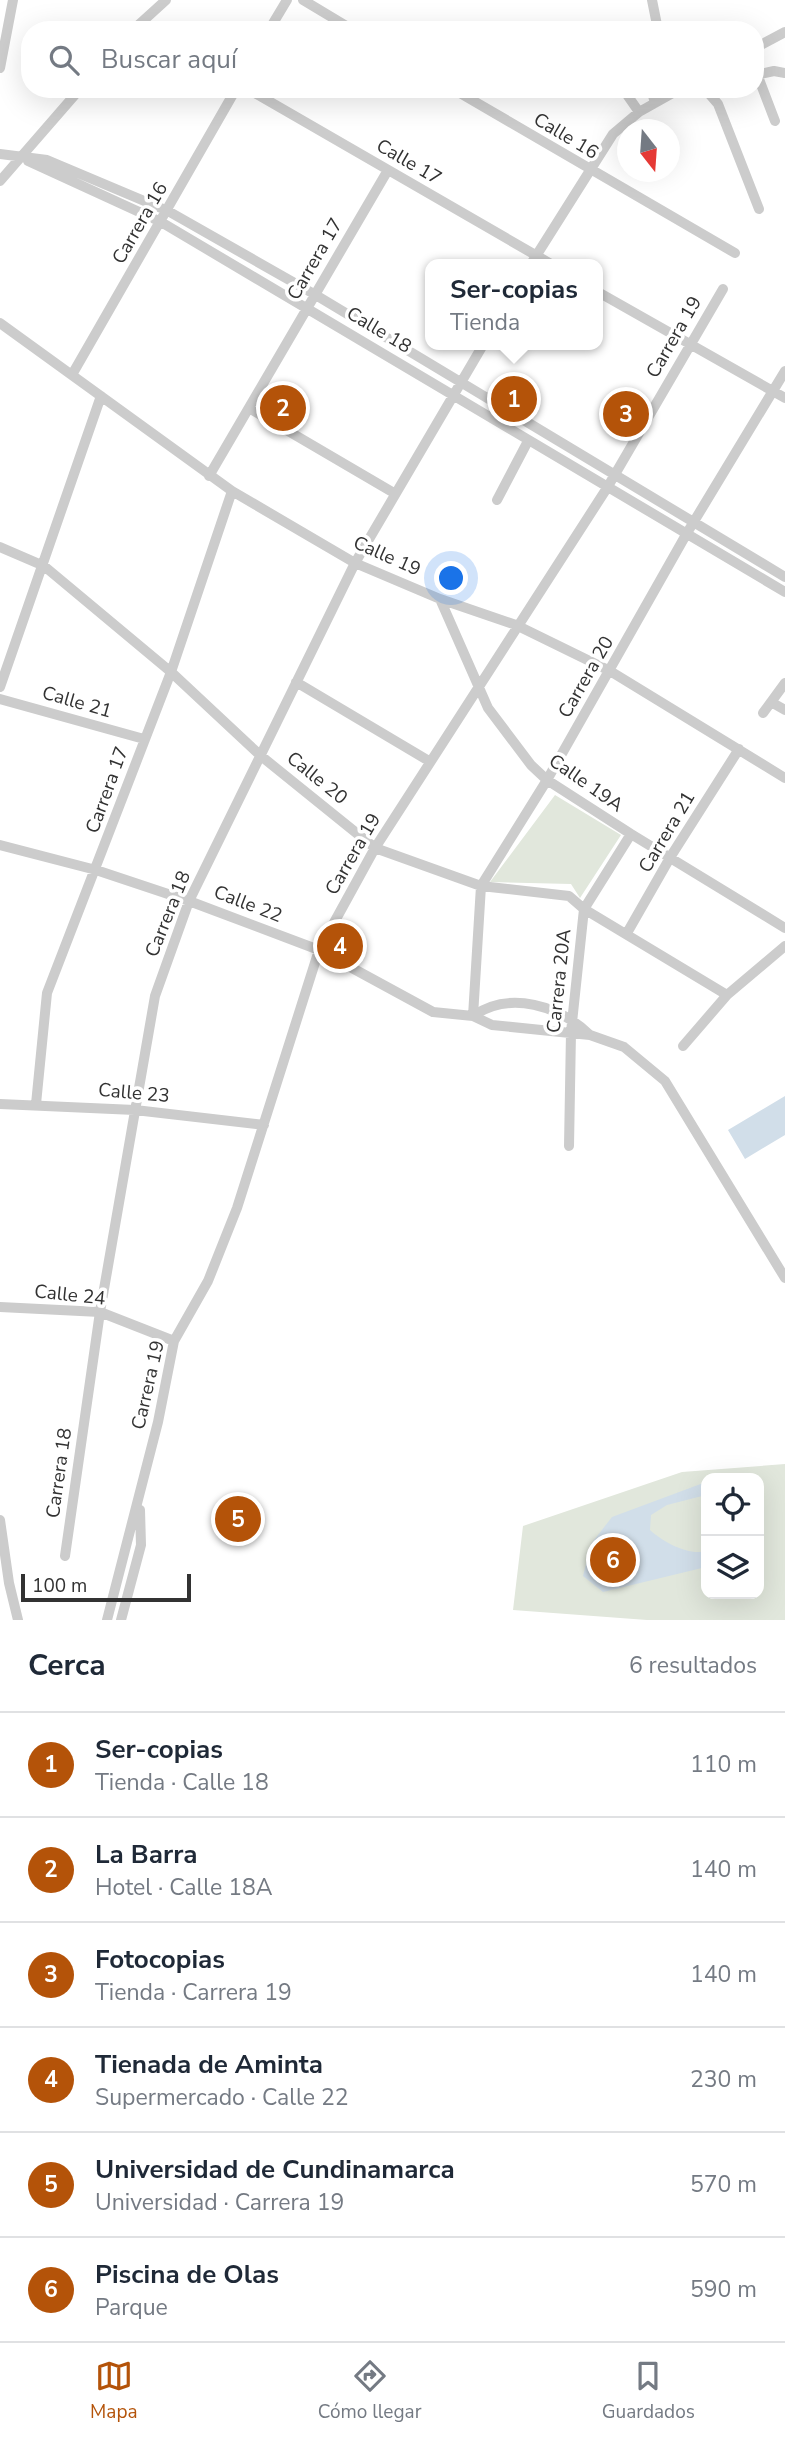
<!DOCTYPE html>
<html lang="es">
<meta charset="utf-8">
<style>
body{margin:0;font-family:"Nunito Sans",sans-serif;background:#f2f2f3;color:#1f2937}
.controls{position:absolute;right:21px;bottom:21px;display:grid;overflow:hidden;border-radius:14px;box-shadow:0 7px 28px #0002}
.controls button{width:63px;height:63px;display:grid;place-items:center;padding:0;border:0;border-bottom:2px solid #e0e1e3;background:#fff;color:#1f2937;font:35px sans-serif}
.compass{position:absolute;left:617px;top:119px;width:63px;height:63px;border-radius:50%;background:#fff;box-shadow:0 7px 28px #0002;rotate:163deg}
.scale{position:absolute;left:21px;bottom:18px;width:170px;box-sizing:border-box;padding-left:7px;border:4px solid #323232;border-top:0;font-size:19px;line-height:24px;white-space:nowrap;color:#323232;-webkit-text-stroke:5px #fff;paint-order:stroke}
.you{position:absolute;left:452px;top:579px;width:24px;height:24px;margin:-18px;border:5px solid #fff;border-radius:50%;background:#1a73e8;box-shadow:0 0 0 10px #1a73e833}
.badge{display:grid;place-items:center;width:46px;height:46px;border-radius:50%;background:#b45309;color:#fff;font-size:23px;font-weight:700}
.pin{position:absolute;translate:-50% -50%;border:4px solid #fff;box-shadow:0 2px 7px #0006}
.popup{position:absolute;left:425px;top:259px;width:178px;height:91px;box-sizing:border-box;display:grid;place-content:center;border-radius:14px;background:#fff;filter:drop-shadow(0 2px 5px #0005);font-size:23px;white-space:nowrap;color:#747a83}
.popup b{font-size:26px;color:#1f2937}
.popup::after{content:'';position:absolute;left:50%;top:100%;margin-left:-14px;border:14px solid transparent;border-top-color:#fff}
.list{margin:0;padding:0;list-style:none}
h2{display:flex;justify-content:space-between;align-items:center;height:91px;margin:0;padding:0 28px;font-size:30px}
h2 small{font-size:23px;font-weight:400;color:#747a83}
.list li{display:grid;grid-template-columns:46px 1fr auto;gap:21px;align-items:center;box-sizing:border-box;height:105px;padding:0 28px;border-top:2px solid #e0e1e3}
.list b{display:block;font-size:26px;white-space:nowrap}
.list p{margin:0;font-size:23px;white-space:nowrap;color:#747a83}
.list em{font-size:23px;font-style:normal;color:#747a83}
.icon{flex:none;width:38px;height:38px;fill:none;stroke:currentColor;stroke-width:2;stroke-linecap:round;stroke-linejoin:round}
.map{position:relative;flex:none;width:785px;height:1620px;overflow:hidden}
.search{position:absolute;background:#fff;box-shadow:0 7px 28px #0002;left:21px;right:21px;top:21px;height:77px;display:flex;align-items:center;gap:18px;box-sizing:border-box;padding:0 24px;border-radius:28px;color:#747a83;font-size:26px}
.sheet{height:721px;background:#fff}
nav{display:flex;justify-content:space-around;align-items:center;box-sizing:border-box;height:98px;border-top:2px solid #e0e1e3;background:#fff;font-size:19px;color:#747a83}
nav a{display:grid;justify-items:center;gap:4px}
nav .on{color:#b45309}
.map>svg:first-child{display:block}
.green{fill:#e1e7dc;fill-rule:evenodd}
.water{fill:#d1dee9}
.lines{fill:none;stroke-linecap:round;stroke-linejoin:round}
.minor{stroke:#ccc;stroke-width:10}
.labels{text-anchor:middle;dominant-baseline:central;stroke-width:7;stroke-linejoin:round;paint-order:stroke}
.street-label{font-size:19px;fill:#323232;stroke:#fff}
</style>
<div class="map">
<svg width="785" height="1620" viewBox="0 0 785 1620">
<rect width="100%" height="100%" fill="#fff"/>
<!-- green -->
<path class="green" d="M 555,795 L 621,835 L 580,898 L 571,884 L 490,882 Z
M 785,1464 L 785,1620 L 647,1620 L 513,1610 L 523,1526 L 682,1472 ZM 706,1478 L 759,1478 L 759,1594 L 706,1594 Z"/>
<!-- water -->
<path class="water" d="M 785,1096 L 785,1135 L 745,1159 L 728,1130 Z
M 706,1482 L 706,1495 L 667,1505 L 651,1515 L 650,1530 C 663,1542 689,1556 706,1551 L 706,1567 L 603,1592 L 583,1576 L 591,1544 L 612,1517 Z"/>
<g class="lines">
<!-- minor -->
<path class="minor" d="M 303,0 L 353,30
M 652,0 L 658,30
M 133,30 L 166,0
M 269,30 L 287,0
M 755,48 L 785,32
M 0,68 L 13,0
M 757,74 L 775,121
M 755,75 L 774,71 L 785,73
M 248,89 L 551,264
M 453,89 L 735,253
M 623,89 L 639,112
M 651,89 L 655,103
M 705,89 L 718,104 L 759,209
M 0,154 L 47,160 L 168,211 L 314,294 L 785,577
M 28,161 L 161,222 L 785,592
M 0,181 L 80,89
M 531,264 L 613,134 L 639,112 L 680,89
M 598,292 L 785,398
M 0,323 L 232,491 L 355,563 L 440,599 L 516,625 L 610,671 L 785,778
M 73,373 L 236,89
M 249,408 L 394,493
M 209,476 L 388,170
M 497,500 L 528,441
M 0,547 L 44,566 L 171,672 L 261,756 L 375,848 L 481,886 L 569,896 L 584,909 L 727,995
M 440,599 L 488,708 L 531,765 L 547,780 L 631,834 L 785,928
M 296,682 L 429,761
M 0,687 L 101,396
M 0,699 L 144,739
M 771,702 L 785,710
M 763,713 L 785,683
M 0,845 L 96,870 L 189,901 L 319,950 L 433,1012 L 473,1016 L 492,1025 L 590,1035 L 624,1047 L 665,1081 L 785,1278
M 627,933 L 671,856 L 739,749
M 473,1016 L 481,886 L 547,780 L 687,533 L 785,371
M 473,1016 C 510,990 560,1006 590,1035
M 683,1046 L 727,995 L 785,946
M 0,1104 L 135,1110 L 264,1125
M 36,1104 L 47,993 L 171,672 L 232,491
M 569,1146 L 571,1032 L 584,909 L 631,834
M 0,1307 L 100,1312 L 174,1341
M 0,1520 L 9,1583 L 18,1620
M 65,1556 L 100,1312 L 155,996 L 189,901 L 355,563 L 483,345
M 107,1620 L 158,1422 L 174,1341 L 208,1281 L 237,1208 L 319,950 L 375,848 L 607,488 L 723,289
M 121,1620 L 141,1545 L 140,1510"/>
</g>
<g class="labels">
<!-- street labels -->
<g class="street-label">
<text transform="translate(566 136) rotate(31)">Calle 16</text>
<text transform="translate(409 162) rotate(30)">Calle 17</text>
<text transform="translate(140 223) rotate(-60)">Carrera 16</text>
<text transform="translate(315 259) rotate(-60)">Carrera 17</text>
<text transform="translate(379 330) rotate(31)">Calle 18</text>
<text transform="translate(674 337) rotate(-60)">Carrera 19</text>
<text transform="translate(387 556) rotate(24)">Calle 19</text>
<text transform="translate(586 677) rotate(-60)">Carrera 20</text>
<text transform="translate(77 702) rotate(16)">Calle 21</text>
<text transform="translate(317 778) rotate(39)">Calle 20</text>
<text transform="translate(586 783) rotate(35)">Calle 19A</text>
<text transform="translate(107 790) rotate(-70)">Carrera 17</text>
<text transform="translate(667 832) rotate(-59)">Carrera 21</text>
<text transform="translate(353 854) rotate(-60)">Carrera 19</text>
<text transform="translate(248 904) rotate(21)">Calle 22</text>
<text transform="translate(168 914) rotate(-68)">Carrera 18</text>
<text transform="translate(559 981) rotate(-84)">Carrera 20A</text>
<text transform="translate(134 1093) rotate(5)">Calle 23</text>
<text transform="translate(70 1295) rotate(6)">Calle 24</text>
<text transform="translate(148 1385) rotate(-77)">Carrera 19</text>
<text transform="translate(59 1473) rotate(-82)">Carrera 18</text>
</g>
</g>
</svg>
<div class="controls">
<button><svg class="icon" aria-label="locate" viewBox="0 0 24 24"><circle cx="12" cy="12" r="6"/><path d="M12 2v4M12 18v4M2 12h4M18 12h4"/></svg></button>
<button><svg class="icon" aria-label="layers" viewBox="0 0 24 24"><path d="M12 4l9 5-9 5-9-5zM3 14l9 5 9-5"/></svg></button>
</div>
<svg class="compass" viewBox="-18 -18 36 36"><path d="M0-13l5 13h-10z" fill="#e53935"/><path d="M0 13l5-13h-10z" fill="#747a83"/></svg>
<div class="scale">100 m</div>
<div class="you"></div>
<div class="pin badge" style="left:514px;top:399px">1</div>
<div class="popup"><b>Ser-copias</b>Tienda</div>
<div class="pin badge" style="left:283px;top:408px">2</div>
<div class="pin badge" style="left:626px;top:414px">3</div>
<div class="pin badge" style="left:340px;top:946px">4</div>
<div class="pin badge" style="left:238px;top:1519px">5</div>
<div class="pin badge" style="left:613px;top:1560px">6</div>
<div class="search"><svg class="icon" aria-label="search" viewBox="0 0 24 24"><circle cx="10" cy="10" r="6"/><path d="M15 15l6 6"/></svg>Buscar aquí</div>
</div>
<section class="sheet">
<h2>Cerca<small>6 resultados</small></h2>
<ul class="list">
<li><span class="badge">1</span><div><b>Ser-copias</b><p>Tienda · Calle 18</p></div><em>110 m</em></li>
<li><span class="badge">2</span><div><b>La Barra</b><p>Hotel · Calle 18A</p></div><em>140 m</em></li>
<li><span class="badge">3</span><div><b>Fotocopias</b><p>Tienda · Carrera 19</p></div><em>140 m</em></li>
<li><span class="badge">4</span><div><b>Tienada de Aminta</b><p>Supermercado · Calle 22</p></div><em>230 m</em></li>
<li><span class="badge">5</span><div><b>Universidad de Cundinamarca</b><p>Universidad · Carrera 19</p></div><em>570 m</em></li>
<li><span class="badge">6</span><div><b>Piscina de Olas</b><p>Parque</p></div><em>590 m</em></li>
</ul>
</section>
<nav>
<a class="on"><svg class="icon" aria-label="map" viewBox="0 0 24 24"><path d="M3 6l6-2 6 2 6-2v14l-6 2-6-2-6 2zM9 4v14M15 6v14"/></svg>Mapa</a>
<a><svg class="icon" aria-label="directions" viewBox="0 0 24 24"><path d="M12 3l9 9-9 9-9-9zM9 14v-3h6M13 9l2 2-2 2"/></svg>Cómo llegar</a>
<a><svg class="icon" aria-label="saved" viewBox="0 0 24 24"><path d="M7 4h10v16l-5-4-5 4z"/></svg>Guardados</a>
</nav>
